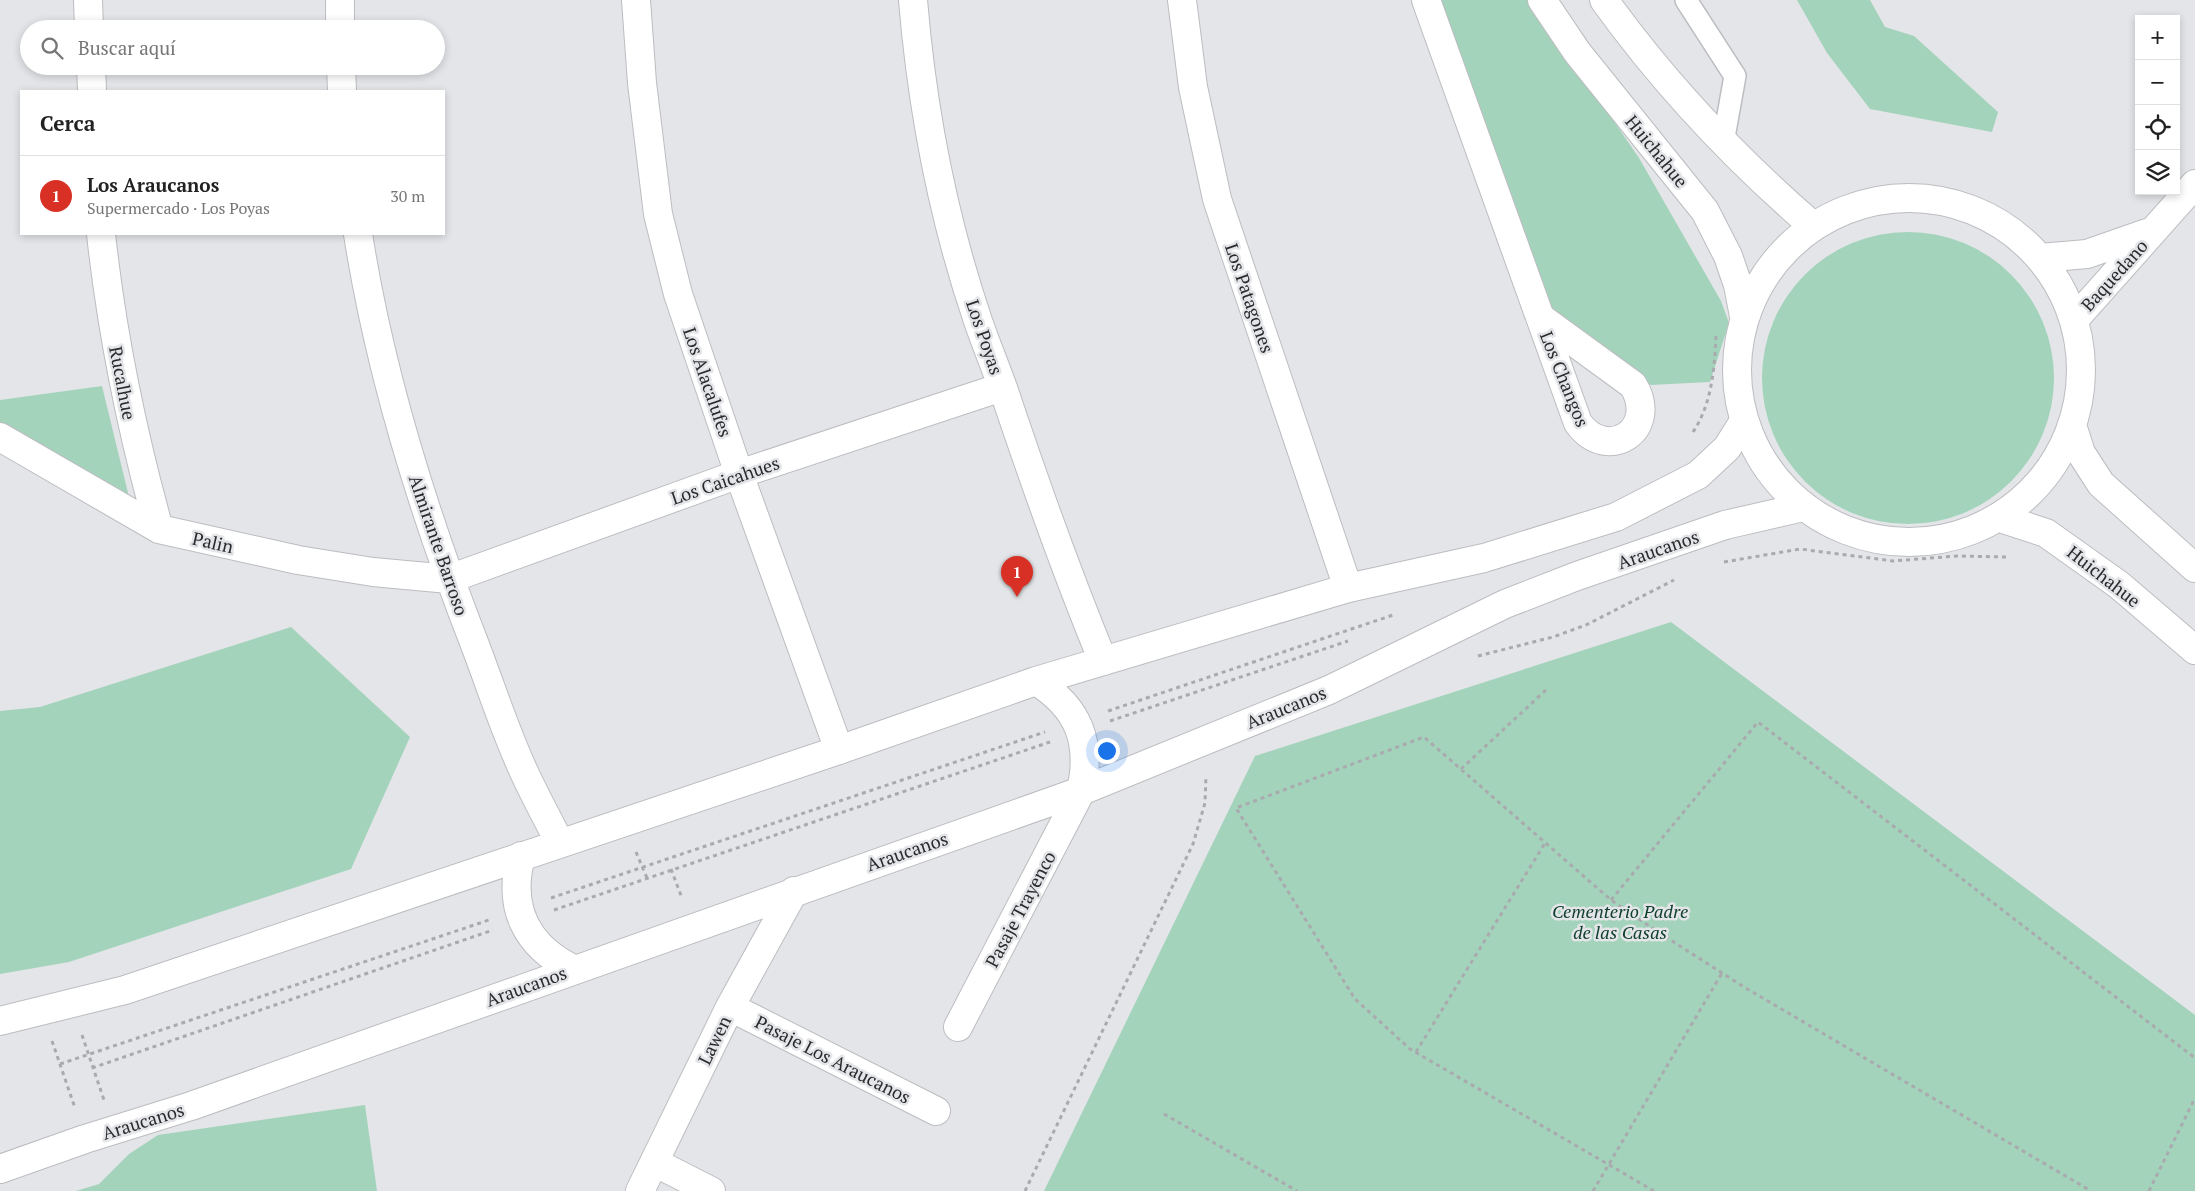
<!DOCTYPE html>
<html lang="es">
<meta charset="utf-8">
<style>
body{margin:0;font-family:"PT Serif",serif;background:#f2f2f2;color:#222}
.controls{position:absolute;right:15px;top:15px;display:grid;overflow:hidden;border-radius:0px;box-shadow:0 2px 8px #0003}
.controls button{width:45px;height:45px;display:grid;place-items:center;padding:0;border:0;border-bottom:1px solid #e0e0e0;background:#fff;color:#222;font:25px sans-serif}
.you{position:absolute;left:1106px;top:750px;width:18px;height:18px;margin:-12px;border:4px solid #fff;border-radius:50%;background:#1a73e8;box-shadow:0 0 0 8px #1a73e833}
.badge{display:grid;place-items:center;width:32px;height:32px;border-radius:50%;background:#d93025;color:#fff;font-size:16px;font-weight:700}
.pin{position:absolute;translate:-50% -41px;filter:drop-shadow(0 1px 2px #0008)}
.pin::after{content:'';position:absolute;top:26px;width:18px;height:15px;background:inherit;clip-path:polygon(0 0,100% 0,50% 100%)}
.list{margin:0;padding:0;list-style:none}
h2{display:flex;justify-content:space-between;align-items:center;height:65px;margin:0;padding:0 20px;font-size:21px}
h2 small{font-size:16px;font-weight:400;color:#767676}
.list li{display:grid;grid-template-columns:32px 1fr auto;gap:15px;align-items:center;box-sizing:border-box;height:80px;padding:0 20px;border-top:1px solid #e0e0e0}
.list b{display:block;font-size:19px;white-space:nowrap}
.list p{margin:0;font-size:16px;white-space:nowrap;color:#767676}
.list em{font-size:16px;font-style:normal;color:#767676}
.icon{flex:none;width:28px;height:28px;fill:none;stroke:currentColor;stroke-width:2;stroke-linecap:round;stroke-linejoin:round}
.map{position:relative;flex:none;width:2195px;height:1191px;overflow:hidden}
.search{position:absolute;background:#fff;box-shadow:0 2px 8px #0003;left:20px;top:20px;width:425px;height:55px;display:flex;align-items:center;gap:12px;box-sizing:border-box;padding:0 18px;border-radius:28px;color:#767676;font-size:19px}
.panel{position:absolute;background:#fff;box-shadow:0 2px 8px #0003;left:20px;top:90px;width:425px;height:145px;border-radius:0px}
.map>svg:first-child{display:block}
.green{fill:#a4d3bc}
.lines{fill:none;stroke-linecap:round;stroke-linejoin:round}
.lane-casing{stroke:#bcbdc0;stroke-width:24}
.street-casing{stroke:#bcbdc0;stroke-width:30}
.secondary-casing{stroke:#bcbdc0;stroke-width:30}
.primary-casing{stroke:#bcbdc0;stroke-width:30}
.path{stroke:#a9aaad;stroke-width:3;stroke-dasharray:4 4;stroke-linecap:butt}
.lane{stroke:#fff;stroke-width:21}
.street{stroke:#fff;stroke-width:28}
.secondary{stroke:#fff;stroke-width:28}
.primary{stroke:#fff;stroke-width:28}
.labels{text-anchor:middle;dominant-baseline:central;stroke-width:5;stroke-linejoin:round;paint-order:stroke}
.street-label{font-size:18px;fill:#292a2b;stroke:#e4e5e8}
.park-label{font-size:18px;font-style:italic;fill:#10402d;stroke:#e4e5e8}
</style>
<div class="map">
<svg width="2195" height="1191" viewBox="0 0 2195 1191">
<rect width="100%" height="100%" fill="#e4e5e8"/>
<!-- green -->
<path class="green" d="M 1433,0 L 1531,0 L 1639,158 L 1721,301 L 1729,323 L 1710,382 L 1651,385 L 1544,302 Z
M 1797,0 L 1870,0 L 1885,27 L 1914,36 L 1998,112 L 1992,132 L 1870,109 L 1827,53 Z
M1762 378a146 146 0 1 1 292 0a146 146 0 1 1-292 0Z
M 102,386 L 129,497 L 0,422 L 0,400 Z
M 1671,622 L 2195,1015 L 2195,1191 L 1044,1191 L 1255,756 Z
M 291,627 L 410,737 L 351,869 L 69,962 L 0,974 L 0,711 L 40,707 Z
M 365,1105 L 377,1191 L 76,1191 L 99,1184 L 129,1154 L 158,1135 Z"/>
<g class="lines">
<!-- lane casing -->
<g class="lane-casing">
<path id="lane" d="M 1686,0 L 1735,76 L 1723,143"/>
</g>
<!-- street casing -->
<g class="street-casing">
<path id="street" d="M 88,0 L 89,29
M 340,0 L 340,29
M 636,0 L 642,83 L 658,214 L 678,294 L 739,474 L 839,750
M 913,0 C 922,108 943,218 978,321 C 986,344 995,366 1003,388 C 1034,481 1066,571 1103,661
M 1182,0 L 1193,87 L 1217,199 L 1348,588
M 1426,0 L 1578,423 C 1608,464 1660,429 1633,385 L 1541,318
M 91,66 L 92,91
M 341,66 L 342,91
M 101,234 C 112,335 132,432 159,529
M 358,234 C 380,375 423,512 475,645 C 491,687 505,731 524,772 C 535,796 548,820 560,843
M 2040,258 L 2087,254 L 2147,233
M 2074,320 L 2195,184
M 0,437 L 159,529 L 298,560 L 373,572 L 449,579 L 739,474 L 1002,387
M 730,1007 L 936,1111
M 958,1027 L 1081,791
M 654,1162 L 711,1191
M 640,1191 L 730,1007 L 794,891"/>
</g>
<!-- secondary casing -->
<g class="secondary-casing">
<path id="secondary" d="M 1036,681 C 1079,708 1092,742 1081,791
M 521,856 C 507,908 526,946 573,969
M 0,1021 L 125,990 L 839,750 L 1036,681 L 1348,588 L 1484,558 L 1616,517 L 1698,475 L 1727,448 L 1744,421
M 0,1169 L 85,1139 L 191,1106 L 1081,791 L 1329,690 L 1505,604 L 1577,576 L 1725,525 L 1803,507"/>
</g>
<!-- primary casing -->
<g class="primary-casing">
<path id="primary" d="M 1542,0 L 1577,52 L 1705,211 L 1728,256 L 1738,285 L 1744,316
M 1604,0 C 1666,86 1733,157 1813,226
M1737 370a172 172 0 1 1 344 0a172 172 0 1 1-344 0Z
M 2072,425 L 2081,453 L 2101,484 L 2195,568
M 2003,519 L 2046,533 L 2119,585 L 2195,650"/>
</g>
<!-- path -->
<path class="path" d="M 1693,432 C 1712,404 1715,366 1716,332
M 1724,562 L 1800,549 L 1893,561 L 1957,556 L 2008,557
M 1478,656 L 1553,637 L 1586,625 L 1674,580
M 1108,711 L 1396,614
M 1110,721 L 1348,641
M 1461,769 L 1547,689
M 636,852 L 647,878
M 671,869 L 682,898
M 551,898 L 1045,732
M 1611,900 L 1758,722 L 2195,1058
M 554,910 L 1050,742
M 82,1035 L 104,1100
M 52,1041 L 75,1108
M 1416,1052 L 1545,843
M 60,1064 L 489,920
M 92,1068 L 493,930
M 1164,1114 L 1297,1191
M 1025,1191 L 1193,844 L 1205,803 L 1206,776
M 1593,1191 L 1722,973
M 1654,1191 L 1410,1049 L 1355,999 L 1236,808 L 1424,737 L 1611,900 L 1658,932 L 1744,987 L 2091,1191
M 2149,1191 L 2195,1098"/>
<!-- lane -->
<use href="#lane" class="lane"/>
<!-- street -->
<use href="#street" class="street"/>
<!-- secondary -->
<use href="#secondary" class="secondary"/>
<!-- primary -->
<use href="#primary" class="primary"/>
</g>
<g class="labels">
<!-- street labels -->
<g class="street-label">
<text transform="translate(1657 151) rotate(51)">Huichahue</text>
<text transform="translate(2114 275) rotate(-48)">Baquedano</text>
<text transform="translate(1250 298) rotate(71)">Los Patagones</text>
<text transform="translate(985 337) rotate(71)">Los Poyas</text>
<text transform="translate(1565 379) rotate(68)">Los Changos</text>
<text transform="translate(708 382) rotate(71)">Los Alacalufes</text>
<text transform="translate(123 383) rotate(79)">Rucalhue</text>
<text transform="translate(725 480) rotate(-19)">Los Caicahues</text>
<text transform="translate(213 542) rotate(13)">Palin</text>
<text transform="translate(439 545) rotate(71)">Almirante Barroso</text>
<text transform="translate(1658 549) rotate(-19)">Araucanos</text>
<text transform="translate(2104 576) rotate(38)">Huichahue</text>
<text transform="translate(1286 707) rotate(-22)">Araucanos</text>
<text transform="translate(907 851) rotate(-19)">Araucanos</text>
<text transform="translate(1020 909) rotate(-62)">Pasaje Trayenco</text>
<text transform="translate(526 986) rotate(-20)">Araucanos</text>
<text transform="translate(714 1040) rotate(-64)">Lawen</text>
<text transform="translate(833 1059) rotate(27)">Pasaje Los Araucanos</text>
<text transform="translate(143 1121) rotate(-17)">Araucanos</text>
</g>
<!-- park labels -->
<g class="park-label">
<text x="1620" y="911">Cementerio Padre<tspan x="1620" dy="21">de las Casas</tspan></text>
</g>
</g>
</svg>
<div class="controls">
<button>+</button>
<button>−</button>
<button><svg class="icon" aria-label="locate" viewBox="0 0 24 24"><circle cx="12" cy="12" r="6"/><path d="M12 2v4M12 18v4M2 12h4M18 12h4"/></svg></button>
<button><svg class="icon" aria-label="layers" viewBox="0 0 24 24"><path d="M12 4l9 5-9 5-9-5zM3 14l9 5 9-5"/></svg></button>
</div>
<div class="you"></div>
<div class="pin badge" style="left:1017px;top:597px">1</div>
<div class="search"><svg class="icon" aria-label="search" viewBox="0 0 24 24"><circle cx="10" cy="10" r="6"/><path d="M15 15l6 6"/></svg>Buscar aquí</div>
<section class="panel">
<h2>Cerca<small></small></h2>
<ul class="list">
<li><span class="badge">1</span><div><b>Los Araucanos</b><p>Supermercado · Los Poyas</p></div><em>30 m</em></li>
</ul>
</section>
</div>
